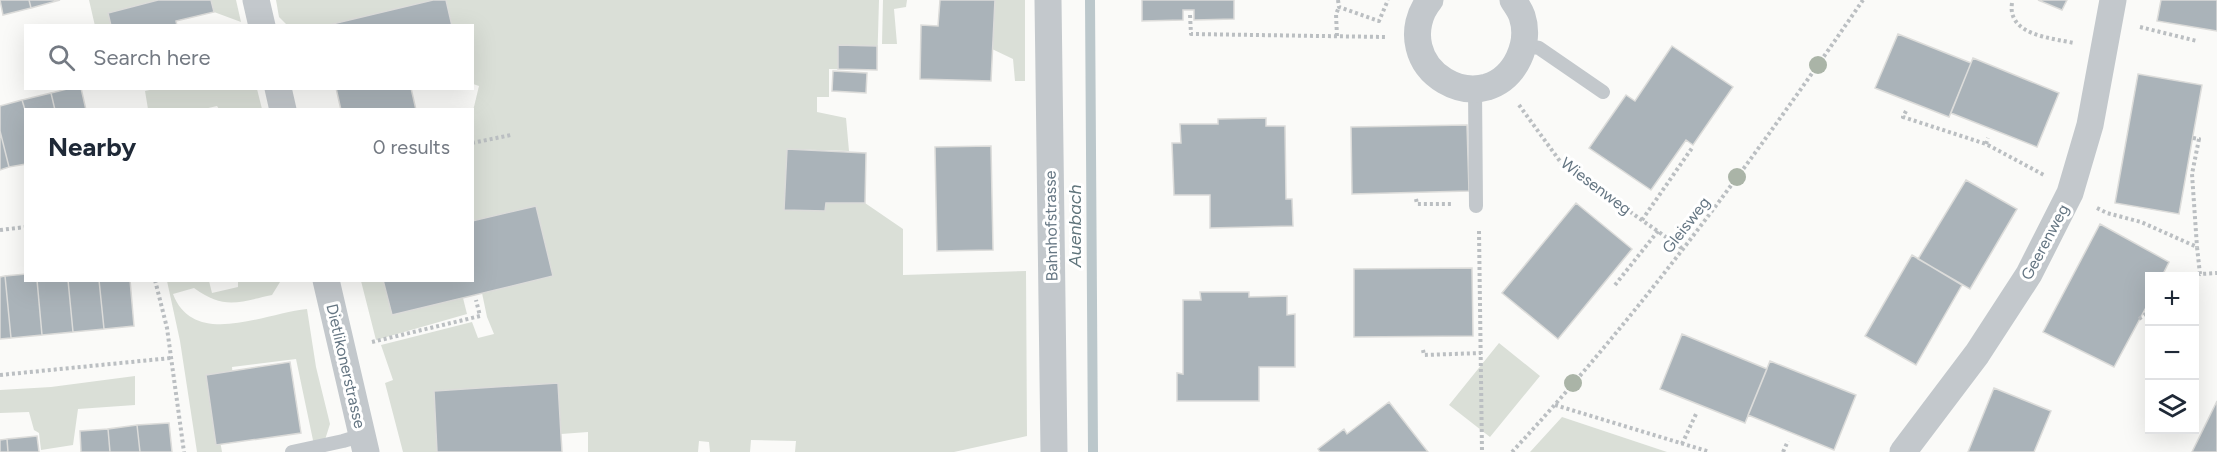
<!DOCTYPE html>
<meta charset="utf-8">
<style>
body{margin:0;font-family:Figtree,sans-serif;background:#f2f2f3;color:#1f2937}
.controls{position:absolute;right:18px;bottom:18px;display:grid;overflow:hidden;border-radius:0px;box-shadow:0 6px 24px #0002}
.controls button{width:54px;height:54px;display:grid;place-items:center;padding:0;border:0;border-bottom:2px solid #e0e1e3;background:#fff;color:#1f2937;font:30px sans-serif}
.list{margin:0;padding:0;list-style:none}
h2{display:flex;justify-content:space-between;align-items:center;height:78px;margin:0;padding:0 24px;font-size:26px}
h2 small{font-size:20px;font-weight:400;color:#747a83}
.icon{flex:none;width:33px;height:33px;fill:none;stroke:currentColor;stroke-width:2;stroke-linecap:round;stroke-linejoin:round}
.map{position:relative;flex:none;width:2217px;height:452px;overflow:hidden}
.search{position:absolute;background:#fff;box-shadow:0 6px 24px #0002;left:24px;top:24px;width:450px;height:66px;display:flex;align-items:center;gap:15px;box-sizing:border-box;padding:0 21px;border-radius:0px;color:#747a83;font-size:22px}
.panel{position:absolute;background:#fff;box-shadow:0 6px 24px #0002;left:24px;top:108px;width:450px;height:174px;border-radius:0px}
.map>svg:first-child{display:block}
.green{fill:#dadfd7}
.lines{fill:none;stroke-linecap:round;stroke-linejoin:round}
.stream{stroke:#bbc7cb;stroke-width:10}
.building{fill:#aab3b9;stroke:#dcdcda;stroke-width:1.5}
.path{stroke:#bbbfc2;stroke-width:4;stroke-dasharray:3 3;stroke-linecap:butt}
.lane{stroke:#c3c8cc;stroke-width:14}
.street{stroke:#c3c8cc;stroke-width:27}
.tree{fill:#aab4a7}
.labels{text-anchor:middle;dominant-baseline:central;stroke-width:6;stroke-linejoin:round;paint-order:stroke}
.street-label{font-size:16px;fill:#657683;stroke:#fff}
.water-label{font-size:18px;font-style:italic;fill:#60757c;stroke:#fff}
</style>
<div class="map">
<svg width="2217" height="452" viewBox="0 0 2217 452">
<rect width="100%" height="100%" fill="#fafaf8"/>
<!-- green -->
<path class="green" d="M 89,0 L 158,0 L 158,1 L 108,13 L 111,25 L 95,26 Z
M 211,0 L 236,0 L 241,22 L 214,12 Z
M 276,0 L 433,0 L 324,26 L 287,25 L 279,17 Z
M 446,0 L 879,0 L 877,70 L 829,69 L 829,97 L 817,97 L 817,112 L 846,118 L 849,151 L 787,149 L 784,210 L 825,211 L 826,203 L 865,203 L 903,229 L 903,275 L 1026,271 L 1027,436 L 954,452 L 795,452 L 796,441 L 751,440 L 750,452 L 710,452 L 709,442 L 699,441 L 698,452 L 588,452 L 588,432 L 561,434 L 557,383 L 434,391 L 437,452 L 403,452 L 385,383 L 393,380 L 381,345 L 472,322 L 478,338 L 494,334 L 487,317 L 482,293 L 553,276 L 536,206 L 473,221 L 472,115 L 479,86 L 473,84 L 472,26 L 452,25 Z
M 883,0 L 907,0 L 906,7 L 894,9 L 897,44 L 882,44 Z
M 995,0 L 1025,0 L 1025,81 L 1015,81 L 1013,59 L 992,49 Z
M 154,89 L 257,89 L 262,109 L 219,109 L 217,106 L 204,109 L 148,109 L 145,91 Z
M 167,281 L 209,281 L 212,293 L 238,287 L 238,281 L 285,281 L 280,282 L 272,295 C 239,302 224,310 194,288 L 173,294 C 194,349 265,313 307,309 L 316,367 L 330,424 L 323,446 L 314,445 L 296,359 L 232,367 L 233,379 L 210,383 L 222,452 L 197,452 L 180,341 Z
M 361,281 L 383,281 L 392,315 L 463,298 L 467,314 L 376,340 Z
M 1499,343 L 1540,376 L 1490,437 L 1449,405 Z
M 135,376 L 135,405 L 78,409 L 73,445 L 41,450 L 39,433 L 34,430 L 29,412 L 0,413 L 0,390 L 51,387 Z
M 1562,417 L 1667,452 L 1530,452 Z"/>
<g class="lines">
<!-- stream -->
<path class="stream" d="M 1090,0 L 1093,452"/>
</g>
<!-- building -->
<path class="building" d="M 0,0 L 29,0 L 31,8 L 3,15 Z
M 29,0 L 60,0 L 31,8 Z
M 158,0 L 211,0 L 214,12 L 176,21 L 177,26 L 111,26 L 108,13 Z
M 433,0 L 446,0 L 452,26 L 324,26 Z
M 940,0 L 995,0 L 991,81 L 920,79 L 921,25 L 938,26 Z
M 1142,0 L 1234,0 L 1234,19 L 1194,20 L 1194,10 L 1183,10 L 1183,20 L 1142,21 Z
M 2038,0 L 2067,0 L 2062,10 Z
M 2161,0 L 2217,0 L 2217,31 L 2157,21 Z
M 1898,34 L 1971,63 L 1949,117 L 1875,88 Z
M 838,45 L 877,46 L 877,70 L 838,69 Z
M 1672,46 L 1733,87 L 1693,145 L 1686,140 L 1651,190 L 1589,148 L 1626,95 L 1635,101 Z
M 1973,58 L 2059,93 L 2037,147 L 1951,113 Z
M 833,71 L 867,73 L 866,93 L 832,91 Z
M 2138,74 L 2202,85 L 2179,214 L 2115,203 Z
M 71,88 L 81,88 L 86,110 L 55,110 L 51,93 Z
M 336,88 L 411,88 L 416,110 L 341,110 Z
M 51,93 L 55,110 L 26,110 L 26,113 L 22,100 Z
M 22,100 L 26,113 L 26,164 L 9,167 L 0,131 L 0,106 Z
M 1266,118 L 1266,126 L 1285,126 L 1286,199 L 1292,199 L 1293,226 L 1210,228 L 1210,195 L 1174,195 L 1172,143 L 1181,143 L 1180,124 L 1218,124 L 1218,119 Z
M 1467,125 L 1469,191 L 1352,194 L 1351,127 Z
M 0,131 L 9,167 L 0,170 Z
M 991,146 L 993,250 L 937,251 L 935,147 Z
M 787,149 L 866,153 L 865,203 L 826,203 L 825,211 L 784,210 Z
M 1966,180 L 2017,209 L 1970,289 L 1918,259 Z
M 1576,203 L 1632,249 L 1558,339 L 1502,293 Z
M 536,206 L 553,276 L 392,315 L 383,280 L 472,280 L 472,221 Z
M 2100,224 L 2169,262 L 2162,276 L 2150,276 L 2150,300 L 2114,367 L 2043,332 Z
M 1912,255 L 1962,285 L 1916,365 L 1865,336 Z
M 1472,268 L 1473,336 L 1354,337 L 1354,269 Z
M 26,274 L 26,280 L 37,280 L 42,335 L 11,338 L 5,276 Z
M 5,276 L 11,338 L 0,339 L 0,277 Z
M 37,280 L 68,280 L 73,332 L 42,335 Z
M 68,280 L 99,280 L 104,329 L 73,332 Z
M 99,280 L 130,280 L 134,326 L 104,329 Z
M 1200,292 L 1249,292 L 1249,297 L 1287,296 L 1287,315 L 1295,314 L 1295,367 L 1259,367 L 1259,401 L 1177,401 L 1177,373 L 1183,374 L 1183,300 L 1201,300 Z
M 1682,334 L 1767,369 L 1745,423 L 1660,389 Z
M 1770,361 L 1856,395 L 1834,450 L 1748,415 Z
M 290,362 L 301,433 L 216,445 L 206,375 Z
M 558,383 L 562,452 L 437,452 L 434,391 Z
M 1994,388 L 2051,411 L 2034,452 L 1968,452 Z
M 2217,401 L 2217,452 L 2192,452 Z
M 1389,402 L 1428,452 L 1320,452 L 1318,449 L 1344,429 L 1347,434 Z
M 169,423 L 172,452 L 140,452 L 137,425 Z
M 137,425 L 140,452 L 110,452 L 108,429 Z
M 108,429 L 110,452 L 81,452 L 80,431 Z
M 37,436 L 39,452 L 8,452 L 7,439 Z
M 7,439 L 8,452 L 0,452 L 0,440 Z"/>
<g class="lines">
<!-- path -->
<path class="path" d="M 1338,0 L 1339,7 L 1379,21 L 1388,0
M 2012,3 C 2007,35 2051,38 2074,43
M 1190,15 L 1191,34 L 1386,37
M 2140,27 L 2197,41
M 1337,36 L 1336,14 L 1339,7
M 1519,105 L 1562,164 L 1683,249
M 1906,111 L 1903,117 L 1986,144 L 2044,175
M 2193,138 L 2199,139 L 2192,174 L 2197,247
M 472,143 L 511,135
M 1986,144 L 1988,138
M 1416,199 L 1417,204 L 1451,204
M 2097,208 L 2107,213 L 2141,222 L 2197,247 L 2200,274 L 2217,273
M 1642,220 L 1692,148
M 0,230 L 26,227
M 1479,231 L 1482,452
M 2194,278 L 2200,274
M 155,280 L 167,328 L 184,452
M 1615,285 L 1658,231
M 2139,319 L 2150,311
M 372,342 L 480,316 L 476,300
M 1423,350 L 1424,355 L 1481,353
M 0,375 L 171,358
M 1555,405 L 1710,452
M 1682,444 L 1696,414
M 1512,452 C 1642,312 1755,157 1863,0
M 1783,452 L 1788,441"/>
<!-- lane -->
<path class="lane" d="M 1523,45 L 1539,48 L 1603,92
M 1475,89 L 1476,206
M 292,452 L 343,441 L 363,435"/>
<!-- street -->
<path class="street" d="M 256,0 L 262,26
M 1048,0 L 1054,452
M 1430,0 C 1419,13 1415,31 1419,47 C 1426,76 1458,95 1487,87 C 1516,78 1531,43 1522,16 C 1520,10 1516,5 1513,0
M 278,88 L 283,110
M 326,280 L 366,452
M 1903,452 L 1977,354 L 2029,274 L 2070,193 L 2090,125 L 2113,0"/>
</g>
<!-- trees -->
<g class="tree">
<circle cx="1818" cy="65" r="9"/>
<circle cx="1737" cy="177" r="9"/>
<circle cx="1573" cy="383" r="9"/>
</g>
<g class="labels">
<!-- street labels -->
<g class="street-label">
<text transform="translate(1596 186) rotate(37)">Wiesenweg</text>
<text transform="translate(1686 225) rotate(-52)">Gleisweg</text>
<text transform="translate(1051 226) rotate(-91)">Bahnhofstrasse</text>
<text transform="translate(2045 242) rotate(-62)">Geerenweg</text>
<text transform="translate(346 366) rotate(77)">Dietlikonerstrasse</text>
</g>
<!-- water labels -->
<g class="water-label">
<text transform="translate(1075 226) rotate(-90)">Auenbach</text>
</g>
</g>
</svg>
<div class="controls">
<button>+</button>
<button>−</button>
<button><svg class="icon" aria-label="layers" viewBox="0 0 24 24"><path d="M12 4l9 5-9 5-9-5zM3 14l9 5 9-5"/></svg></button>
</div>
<div class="search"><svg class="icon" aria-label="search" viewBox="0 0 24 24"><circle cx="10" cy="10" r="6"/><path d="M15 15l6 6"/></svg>Search here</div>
<section class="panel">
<h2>Nearby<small>0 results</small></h2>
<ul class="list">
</ul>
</section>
</div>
